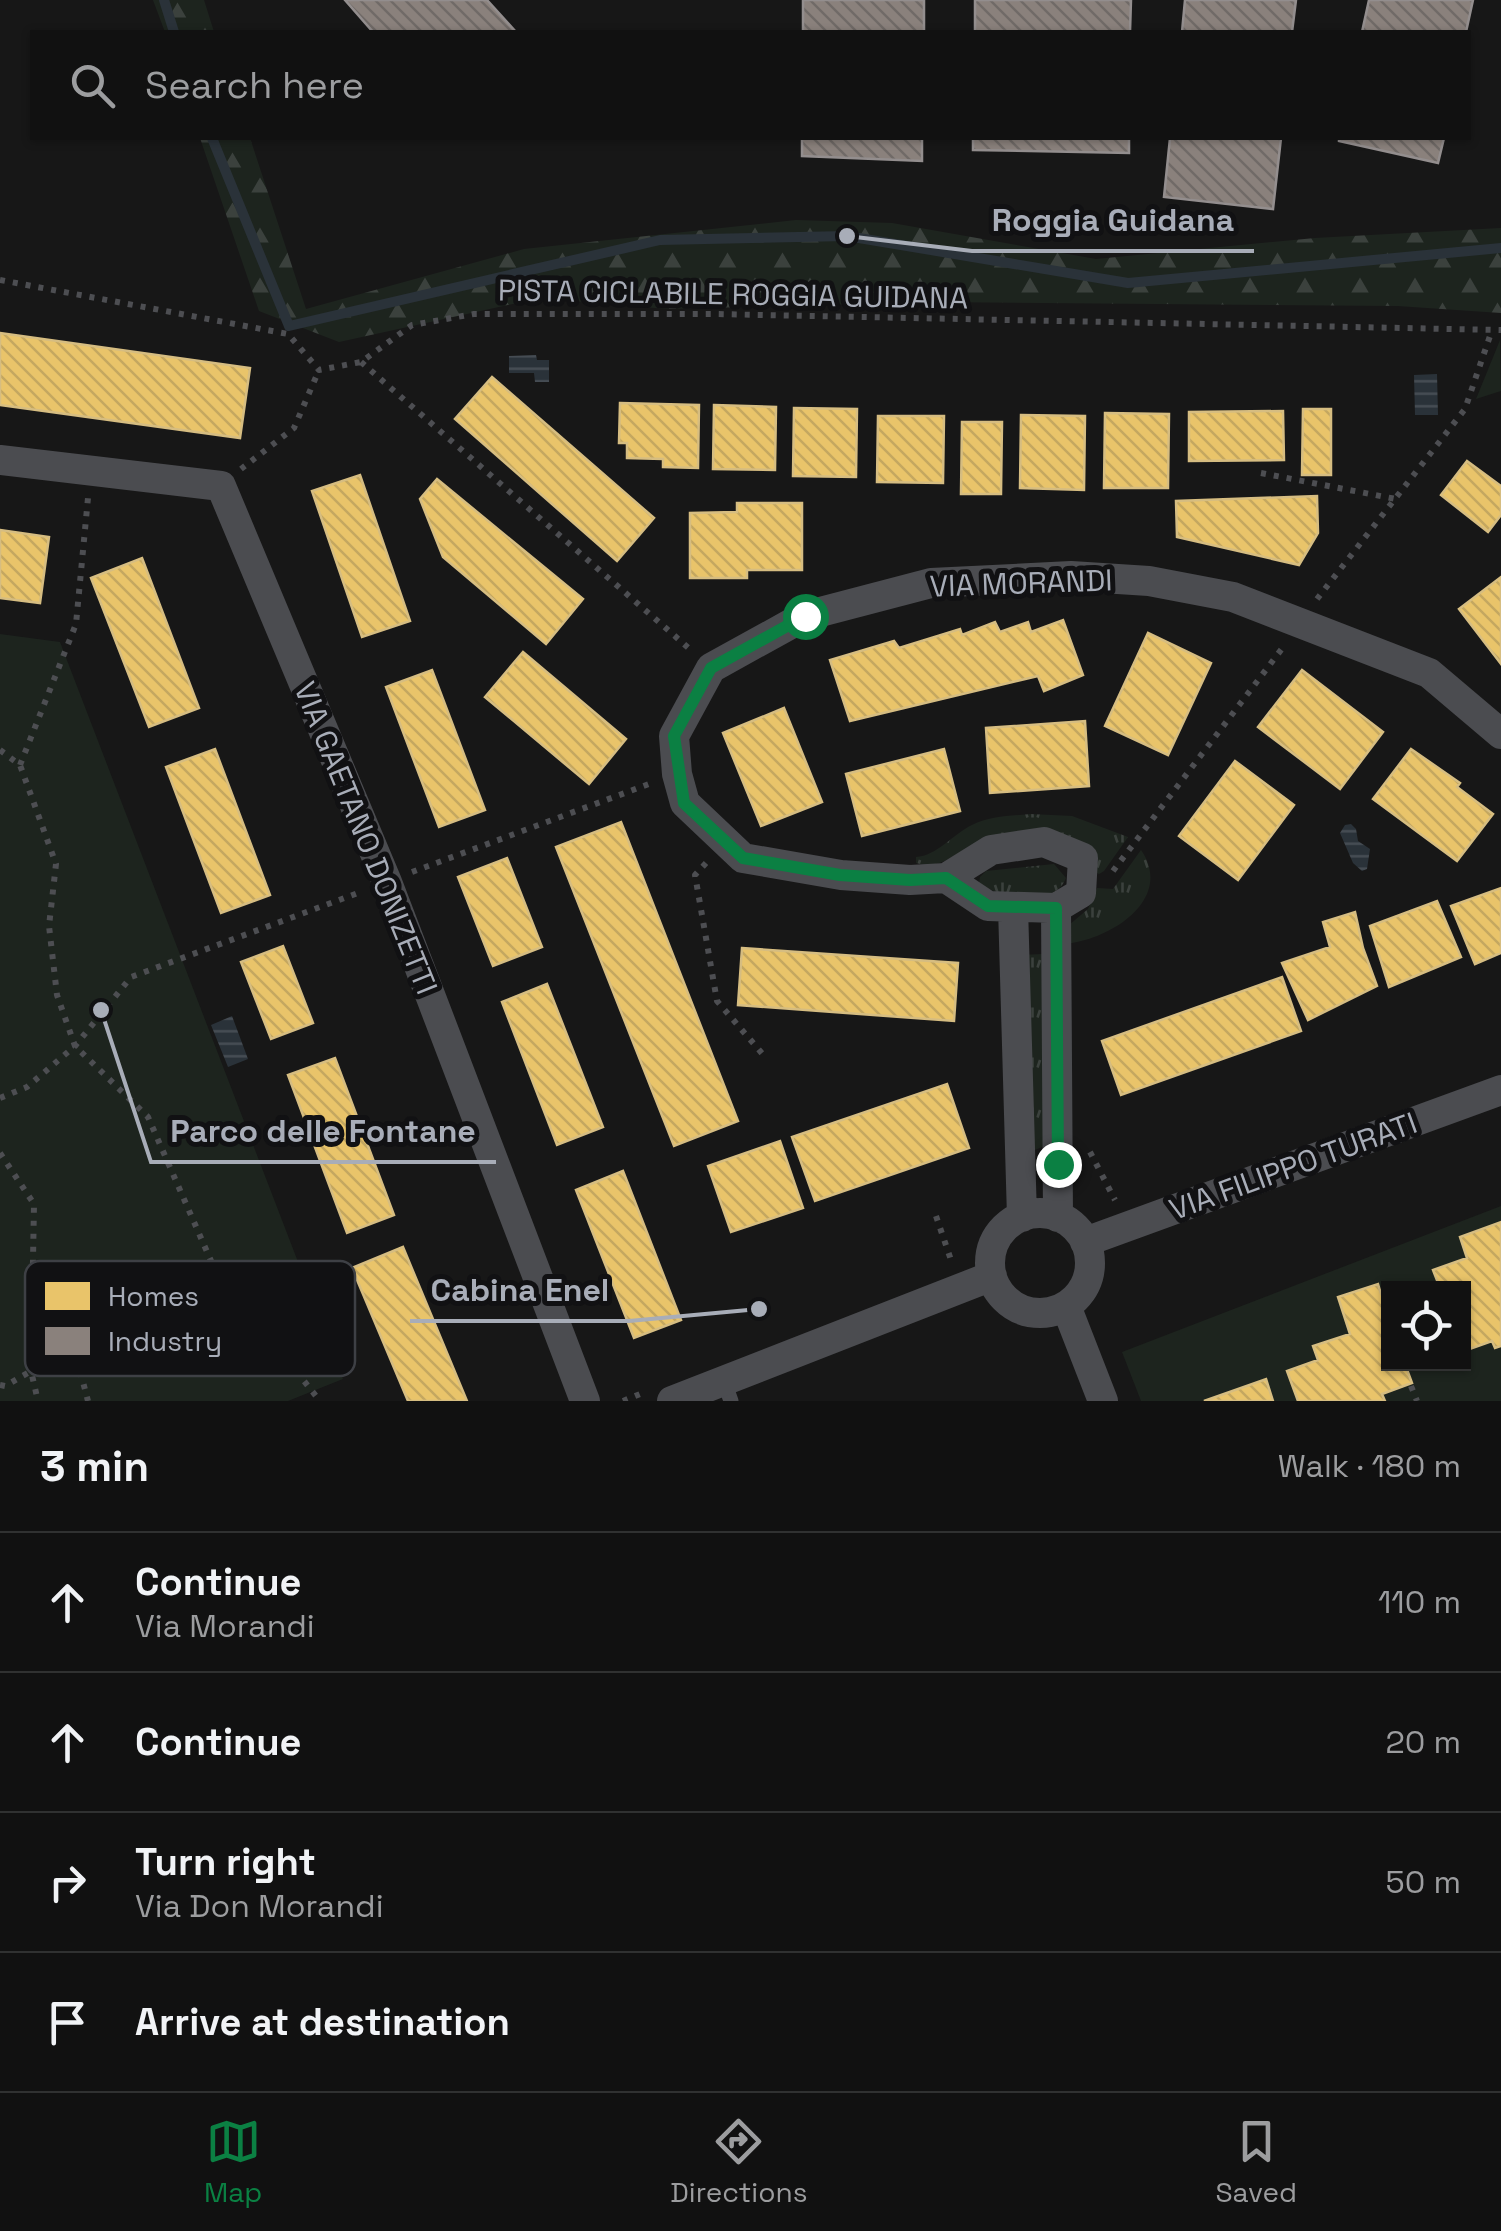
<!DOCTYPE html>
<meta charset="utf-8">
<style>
body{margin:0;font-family:"Space Grotesk",sans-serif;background:#1e1f1f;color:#f1f3f6}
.controls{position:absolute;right:30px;bottom:30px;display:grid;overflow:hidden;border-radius:0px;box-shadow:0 2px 8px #0004}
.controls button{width:90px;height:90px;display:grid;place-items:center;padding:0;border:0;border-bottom:2px solid #303131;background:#111;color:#f1f3f6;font:50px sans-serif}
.stop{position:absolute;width:30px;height:30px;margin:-22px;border:8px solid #0b8043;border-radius:50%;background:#fff}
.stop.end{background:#0b8043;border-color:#fff;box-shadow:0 2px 10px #0008}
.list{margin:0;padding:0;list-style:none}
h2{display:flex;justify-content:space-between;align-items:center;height:130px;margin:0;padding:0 40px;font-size:42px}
h2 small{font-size:32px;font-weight:400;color:#9c9d9f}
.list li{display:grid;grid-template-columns:65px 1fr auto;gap:30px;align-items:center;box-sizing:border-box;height:140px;padding:0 40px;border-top:2px solid #303131}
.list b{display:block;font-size:38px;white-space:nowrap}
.list p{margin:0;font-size:32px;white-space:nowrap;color:#9c9d9f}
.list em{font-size:32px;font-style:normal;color:#9c9d9f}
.icon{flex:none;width:55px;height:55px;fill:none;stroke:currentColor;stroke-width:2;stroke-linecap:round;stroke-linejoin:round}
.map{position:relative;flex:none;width:1501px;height:1401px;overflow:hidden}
.search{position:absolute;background:#111;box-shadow:0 2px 8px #0004;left:30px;right:30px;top:30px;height:110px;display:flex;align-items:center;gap:25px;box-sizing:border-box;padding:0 35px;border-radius:0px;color:#9c9d9f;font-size:38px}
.sheet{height:690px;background:#111}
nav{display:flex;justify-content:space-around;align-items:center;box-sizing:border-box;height:140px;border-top:2px solid #303131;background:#111;font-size:28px;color:#9c9d9f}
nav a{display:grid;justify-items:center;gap:5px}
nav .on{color:#0b8043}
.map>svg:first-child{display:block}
.grass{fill:url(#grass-tufts)}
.forest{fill:url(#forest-firs)}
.green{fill:#1d241e;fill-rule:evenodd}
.water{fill:url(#water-rules)}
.homes{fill:url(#homes-back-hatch);stroke:#d6bd81;stroke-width:2.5}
.industry{fill:url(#industry-back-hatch);stroke:#938e8e;stroke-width:2.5}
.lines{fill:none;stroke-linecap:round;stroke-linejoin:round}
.stream{stroke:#2a3239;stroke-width:10}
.path{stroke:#4d4e52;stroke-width:6;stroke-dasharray:5 8;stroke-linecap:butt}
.service{stroke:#4b4c50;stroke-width:15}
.minor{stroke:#4b4c50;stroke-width:30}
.route{stroke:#0b8043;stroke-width:12}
.labels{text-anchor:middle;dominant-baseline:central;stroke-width:10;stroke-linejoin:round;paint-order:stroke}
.street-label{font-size:30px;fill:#a8adb8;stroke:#111113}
.key{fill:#111113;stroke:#3e4045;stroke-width:2.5}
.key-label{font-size:28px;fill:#a8adb8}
.leader{fill:none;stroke:#a8adb8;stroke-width:4}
.callout-dot{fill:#a8adb8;stroke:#111113;stroke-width:4}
.callout-label{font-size:32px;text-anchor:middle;font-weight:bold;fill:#a8adb8;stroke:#111113;stroke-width:10;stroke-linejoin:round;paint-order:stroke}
</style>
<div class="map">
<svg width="1501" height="1401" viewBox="0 0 1501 1401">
<defs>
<pattern id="grass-tufts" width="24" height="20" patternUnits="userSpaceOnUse" patternTransform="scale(2.5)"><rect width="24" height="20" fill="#1d241e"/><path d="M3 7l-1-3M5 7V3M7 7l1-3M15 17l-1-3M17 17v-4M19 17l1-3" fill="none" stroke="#3b413d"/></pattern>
<pattern id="forest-firs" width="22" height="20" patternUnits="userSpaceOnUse" patternTransform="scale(2.5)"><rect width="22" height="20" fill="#1d241e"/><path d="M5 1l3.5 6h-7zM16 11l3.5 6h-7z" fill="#3b413d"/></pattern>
<pattern id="water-rules" width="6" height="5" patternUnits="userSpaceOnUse" patternTransform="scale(2.5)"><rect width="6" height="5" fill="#2a3239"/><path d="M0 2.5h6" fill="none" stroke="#464d54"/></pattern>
<pattern id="homes-back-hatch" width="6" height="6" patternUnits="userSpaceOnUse" patternTransform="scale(2.5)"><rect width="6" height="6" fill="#e9c46a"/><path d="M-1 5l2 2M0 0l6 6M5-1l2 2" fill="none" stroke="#c4a760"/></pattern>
<pattern id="industry-back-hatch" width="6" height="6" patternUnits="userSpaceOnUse" patternTransform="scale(2.5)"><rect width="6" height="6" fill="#8a817c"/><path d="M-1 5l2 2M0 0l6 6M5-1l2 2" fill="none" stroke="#706a67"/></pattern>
</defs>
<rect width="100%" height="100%" fill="#171717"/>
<!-- grass -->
<path class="grass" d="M 1030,814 L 1072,816 L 1128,837 L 1104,871 L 1099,874 L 1095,872 L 1091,860 L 971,845 C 952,856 939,870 916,863 L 916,857 C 937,856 953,834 972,825 C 990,816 1011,816 1030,814 Z
M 1141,850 C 1176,901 1105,943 1060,944 L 1062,931 L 1088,909 L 1097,888 L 1113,889 Z
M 1054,864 L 1066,878 C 1054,909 1002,897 979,884 L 980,877 L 986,871 Z
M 1044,954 L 1047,1145 L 1025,1154 L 1020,955 Z"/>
<!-- forest -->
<path class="forest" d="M 153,0 L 204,0 L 214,32 L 165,32 Z
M 200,138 L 250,138 L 306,309 L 524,249 L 796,220 L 892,223 L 1096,259 L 1315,238 L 1501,228 L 1501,313 L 1398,306 L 935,302 L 667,309 L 540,298 L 339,342 L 259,311 Z"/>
<!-- green -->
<path class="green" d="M 1500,340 L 1501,391 L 1476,399 Z
M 0,634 L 60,642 L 343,1379 L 288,1401 L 0,1401 Z
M 1501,1206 L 1501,1401 L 1141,1401 L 1122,1352 ZM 1388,1288 L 1464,1288 L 1464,1364 L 1388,1364 Z"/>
<!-- water -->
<path class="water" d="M 536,355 L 537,360 L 549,360 L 549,382 L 535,382 L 534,373 L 509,373 L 509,356 Z
M 1437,374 L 1438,415 L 1415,415 L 1414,375 Z
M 1351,824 L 1356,829 L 1358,841 L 1370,849 L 1367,869 L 1362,871 L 1353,863 L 1340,833 L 1345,825 Z
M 232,1016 L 248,1059 L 228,1067 L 211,1025 Z"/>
<!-- homes -->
<path class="homes" d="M 0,333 L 250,368 L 240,438 L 0,405 Z
M 492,377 L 654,518 L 617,561 L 455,419 Z
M 620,403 L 699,405 L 698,468 L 663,467 L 663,459 L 627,458 L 627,443 L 619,443 Z
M 714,405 L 776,407 L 775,470 L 713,469 Z
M 794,408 L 857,409 L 856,477 L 793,476 Z
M 1303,409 L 1331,409 L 1331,475 L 1302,475 Z
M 1283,411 L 1284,460 L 1189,461 L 1189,412 Z
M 1105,413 L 1169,414 L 1168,488 L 1104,488 Z
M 1021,415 L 1085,416 L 1084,490 L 1020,488 Z
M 878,416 L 944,416 L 943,483 L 877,482 Z
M 962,422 L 1002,422 L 1001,494 L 961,494 Z
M 1467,461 L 1501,486 L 1501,515 L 1488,532 L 1441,495 Z
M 360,475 L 410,621 L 362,637 L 312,491 Z
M 437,479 L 583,599 L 546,644 L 443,557 L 420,499 Z
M 1317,496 L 1318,533 L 1299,565 L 1177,537 L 1176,501 Z
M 737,503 L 802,503 L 802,570 L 747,570 L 747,578 L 690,578 L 690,513 L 737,512 Z
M 0,530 L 49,537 L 40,603 L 0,598 Z
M 142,558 L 199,708 L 149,727 L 91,578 Z
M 1501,577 L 1501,664 L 1459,609 Z
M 1063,620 L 1083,675 L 1044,691 L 1038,676 L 850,721 L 830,660 L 894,641 L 899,648 L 960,629 L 962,635 L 995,622 L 1000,632 L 1028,622 L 1031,632 Z
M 1148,633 L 1211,663 L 1168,755 L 1105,726 Z
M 523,652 L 626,739 L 589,784 L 485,697 Z
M 432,670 L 485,810 L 439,827 L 386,687 Z
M 1302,670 L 1383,732 L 1340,789 L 1258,727 Z
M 784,708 L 822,802 L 761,826 L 723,733 Z
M 1085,721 L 1089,786 L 990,793 L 986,728 Z
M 215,749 L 270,895 L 221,913 L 166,767 Z
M 944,749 L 960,811 L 862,836 L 846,774 Z
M 1411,749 L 1460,783 L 1457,787 L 1493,814 L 1457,861 L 1373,799 Z
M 1235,761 L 1294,805 L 1238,880 L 1179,836 Z
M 621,822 L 738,1121 L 674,1146 L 556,847 Z
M 507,858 L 542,947 L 493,966 L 458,877 Z
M 1501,888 L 1501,953 L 1475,964 L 1451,906 Z
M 1437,901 L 1461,957 L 1389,987 L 1370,926 Z
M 1355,912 L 1363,948 L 1377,986 L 1308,1020 L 1282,963 L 1330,947 L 1323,922 Z
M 283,946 L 313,1023 L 271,1039 L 241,962 Z
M 742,948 L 958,963 L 954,1021 L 738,1005 Z
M 1282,977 L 1301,1031 L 1121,1095 L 1102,1041 Z
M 547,984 L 603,1127 L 557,1145 L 502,1002 Z
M 335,1058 L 394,1215 L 347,1233 L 288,1075 Z
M 947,1084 L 969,1148 L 815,1201 L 792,1137 Z
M 780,1141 L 803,1208 L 731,1232 L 708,1166 Z
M 623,1171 L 681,1320 L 634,1338 L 576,1190 Z
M 1501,1222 L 1501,1346 L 1495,1348 L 1492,1341 L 1464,1351 L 1464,1288 L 1440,1288 L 1433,1270 L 1467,1258 L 1460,1237 Z
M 403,1247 L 467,1401 L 408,1401 L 352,1268 Z
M 1378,1284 L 1381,1294 L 1388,1292 L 1388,1364 L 1405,1364 L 1412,1383 L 1382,1394 L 1385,1401 L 1298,1401 L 1287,1371 L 1318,1360 L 1313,1346 L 1350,1334 L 1338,1297 Z
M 761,1302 L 765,1313 L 757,1317 L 752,1305 Z
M 1266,1379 L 1273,1401 L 1204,1401 Z"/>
<!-- industry -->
<path class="industry" d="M 345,0 L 487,0 L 516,32 L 373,32 Z
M 803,0 L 924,0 L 924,32 L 803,32 Z
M 975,0 L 1131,0 L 1130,32 L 975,32 Z
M 1185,0 L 1296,0 L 1292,32 L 1182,32 Z
M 1369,0 L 1473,0 L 1466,32 L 1362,32 Z
M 802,138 L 922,138 L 922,161 L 802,156 Z
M 973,138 L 1129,138 L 1129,153 L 973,150 Z
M 1170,138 L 1281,138 L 1273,209 L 1164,197 Z
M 1339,138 L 1444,138 L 1438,163 L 1339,141 Z"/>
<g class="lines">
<!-- stream -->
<path class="stream" d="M 164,0 L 174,32
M 212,138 L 289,326 L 660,240 L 847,236 L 1128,283 L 1501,248"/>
<!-- path -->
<path class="path" d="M 0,280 L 288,334 L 319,370 L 361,362 L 412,325 L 474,314 L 714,314 L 1501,330
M 361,362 L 692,651
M 241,469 L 294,428 L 319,370
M 1261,473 L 1396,499
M 1317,599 L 1465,409 L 1492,330
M 0,750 L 20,765 L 56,864 L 49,926 L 57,995 L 75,1046 L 148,1117 L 215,1270 L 320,1401
M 20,765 L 76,624 L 88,498
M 706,863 L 695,875 L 717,1001 L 766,1058
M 1113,871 L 1284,646
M 412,872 L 649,784
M 0,1098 L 27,1087 L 75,1046 L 131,977 L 358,893
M 1090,1152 L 1115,1200
M 0,1153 L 34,1204 L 31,1371 L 38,1401
M 936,1216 L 951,1260
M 77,1359 L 88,1401
M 0,1385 L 5,1386 L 31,1371 L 105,1351 L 179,1312 L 215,1270
M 1411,1386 L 1417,1401
M 623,1401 L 645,1392"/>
<!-- service -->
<path class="service" d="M 724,1381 L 731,1401"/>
<!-- minor -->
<path class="minor" d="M 0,460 L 221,486 L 387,882 L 585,1401
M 1044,842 L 1083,858 L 1081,893 L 1056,908 L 988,906 L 946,878 L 991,850 Z
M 946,878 L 910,880 L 841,875 L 743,858 L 685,803 L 677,774 L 674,736 L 711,668 L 805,616 L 931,583 L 1071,576 L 1149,581 L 1233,597 L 1429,673 L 1501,734
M 1013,907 L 1022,1217
M 1056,908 L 1058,1217
M990 1263a50 50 0 1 1 100 0a50 50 0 1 1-100 0Z
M 1085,1242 L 1501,1090
M 1066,1306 L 1103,1401
M 672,1401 L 992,1276"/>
</g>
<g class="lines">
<!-- route -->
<path class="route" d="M 805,616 L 711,668 L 674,736 L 684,803 L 743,858 L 840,875 L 910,880 L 946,878 L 988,906 L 1056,908 L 1058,1164"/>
</g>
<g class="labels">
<!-- street labels -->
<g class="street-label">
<text transform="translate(733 294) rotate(1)">PISTA CICLABILE ROGGIA GUIDANA</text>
<text transform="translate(1021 583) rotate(-2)">VIA MORANDI</text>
<text transform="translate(366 838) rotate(68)">VIA GAETANO DONIZETTI</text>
<text transform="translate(1293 1166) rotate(-20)">VIA FILIPPO TURATI</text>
</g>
</g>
<!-- legend -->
<rect x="25" y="1261" width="330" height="115" rx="15" class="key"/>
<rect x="45" y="1282" width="45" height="28" fill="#e9c46a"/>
<rect x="45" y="1327" width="45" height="28" fill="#8a817c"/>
<g class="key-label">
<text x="108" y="1306">Homes</text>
<text x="108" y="1351">Industry</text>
</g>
<!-- callouts -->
<path class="leader" d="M847 236L972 251H1254M101 1010L151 1162H496M759 1309L629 1321H410"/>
<g class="callout-dot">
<circle cx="847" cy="236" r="10"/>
<circle cx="101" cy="1010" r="10"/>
<circle cx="759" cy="1309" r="10"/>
</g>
<g class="callout-label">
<text x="1113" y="231">Roggia Guidana</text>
<text x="323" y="1142">Parco delle Fontane</text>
<text x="520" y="1301">Cabina Enel</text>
</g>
</svg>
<div class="controls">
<button><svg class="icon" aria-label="locate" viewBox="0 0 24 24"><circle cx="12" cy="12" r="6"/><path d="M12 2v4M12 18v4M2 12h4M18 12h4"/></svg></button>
</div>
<div class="stop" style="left:805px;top:616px"></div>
<div class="stop end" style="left:1058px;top:1164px"></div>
<div class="search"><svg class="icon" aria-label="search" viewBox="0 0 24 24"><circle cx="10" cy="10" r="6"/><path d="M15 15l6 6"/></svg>Search here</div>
</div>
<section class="sheet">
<h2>3 min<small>Walk · 180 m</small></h2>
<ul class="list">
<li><svg class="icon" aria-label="ahead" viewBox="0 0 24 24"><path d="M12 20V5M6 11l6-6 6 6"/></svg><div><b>Continue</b><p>Via Morandi</p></div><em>110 m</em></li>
<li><svg class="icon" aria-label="ahead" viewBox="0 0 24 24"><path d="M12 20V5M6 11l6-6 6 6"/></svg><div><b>Continue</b></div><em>20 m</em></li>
<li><svg class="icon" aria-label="right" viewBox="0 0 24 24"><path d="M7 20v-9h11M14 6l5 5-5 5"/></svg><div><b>Turn right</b><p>Via Don Morandi</p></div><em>50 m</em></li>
<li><svg class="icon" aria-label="arrive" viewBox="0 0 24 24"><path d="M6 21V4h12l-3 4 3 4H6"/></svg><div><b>Arrive at destination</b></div></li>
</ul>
</section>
<nav>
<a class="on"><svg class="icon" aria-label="map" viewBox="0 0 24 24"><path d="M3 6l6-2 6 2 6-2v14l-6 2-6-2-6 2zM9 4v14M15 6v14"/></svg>Map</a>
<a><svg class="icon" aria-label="directions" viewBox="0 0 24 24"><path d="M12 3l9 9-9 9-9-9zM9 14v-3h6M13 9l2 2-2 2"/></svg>Directions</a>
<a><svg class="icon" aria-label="saved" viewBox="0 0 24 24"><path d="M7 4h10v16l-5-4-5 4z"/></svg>Saved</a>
</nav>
